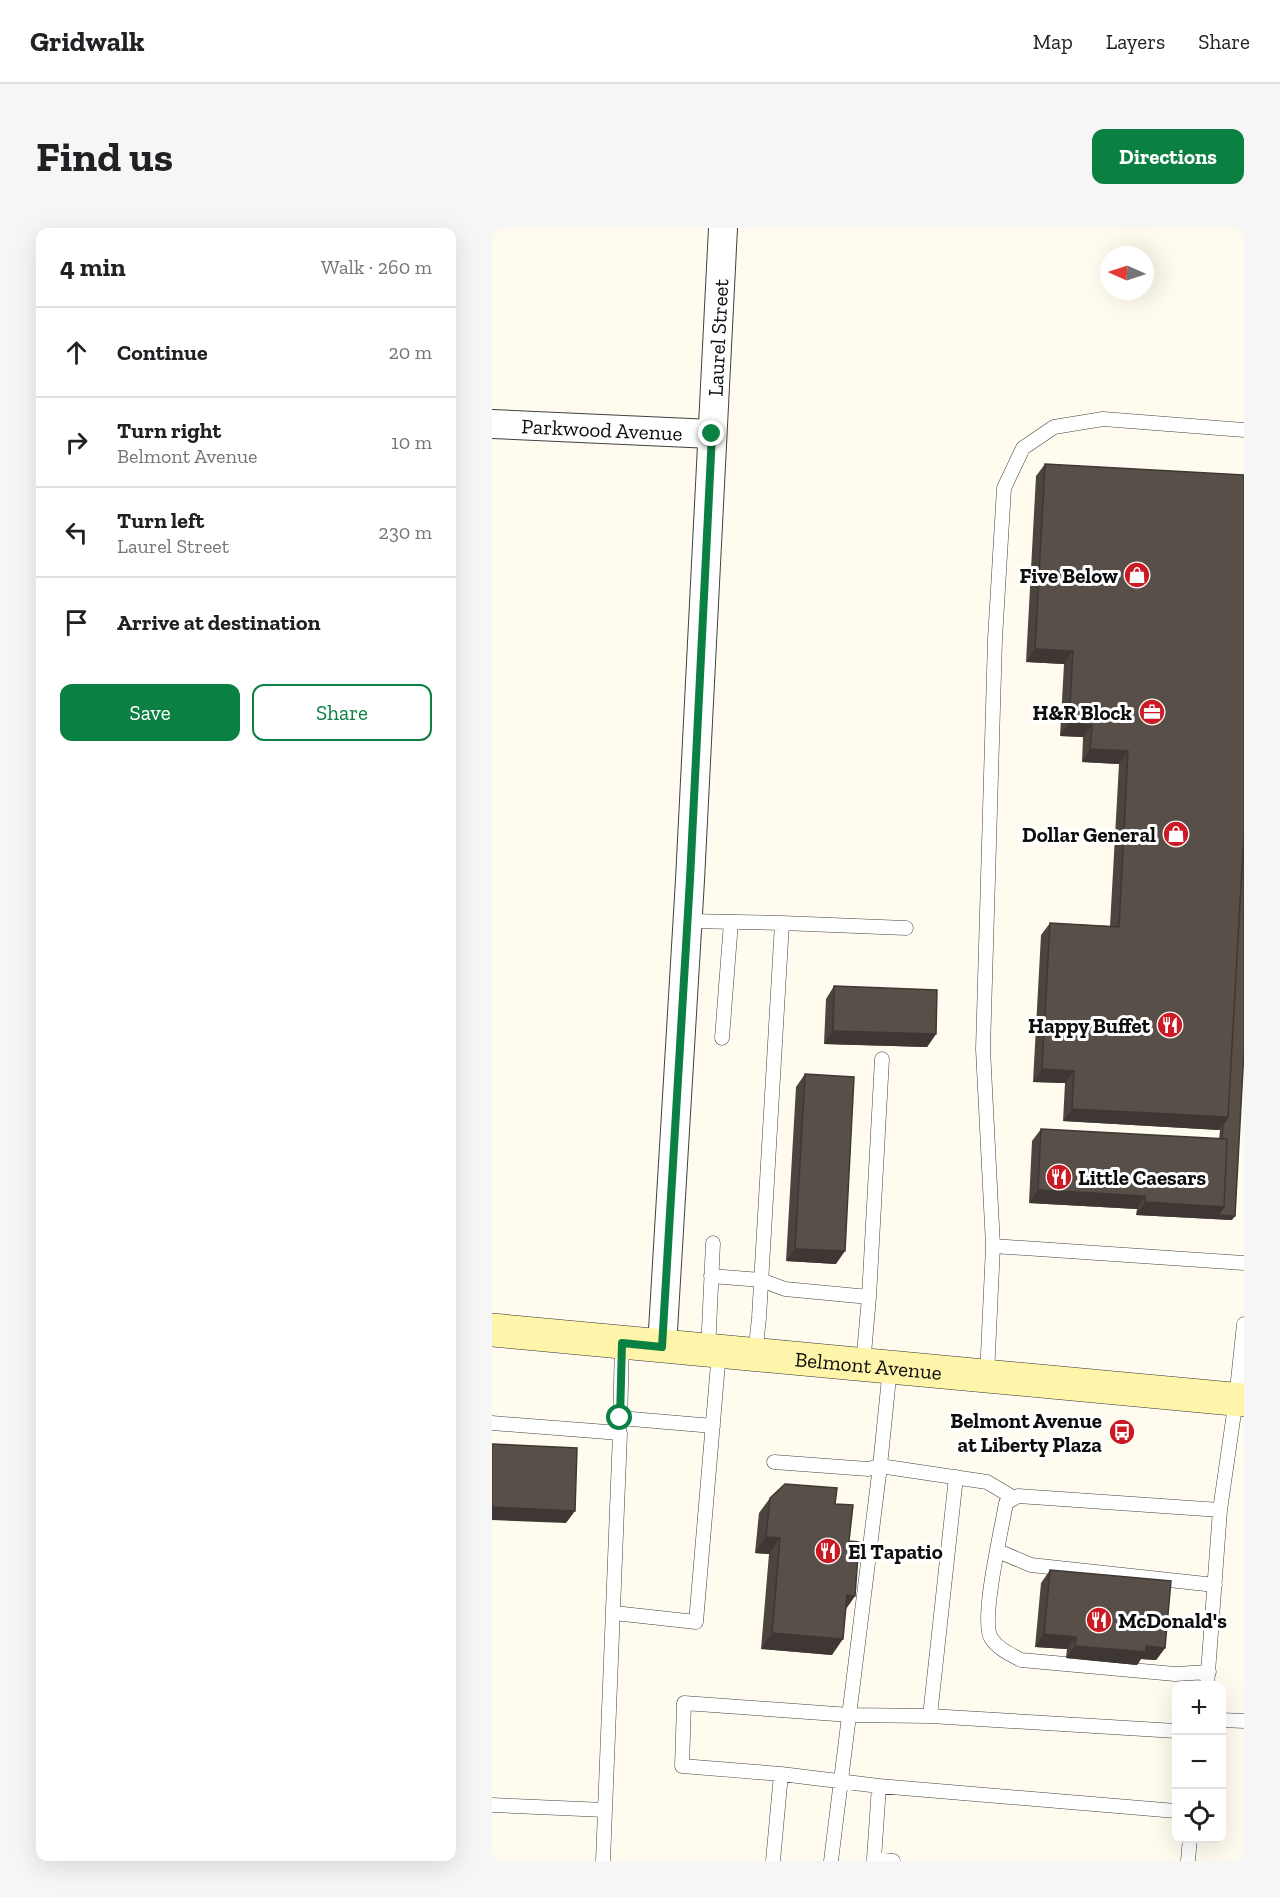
<!DOCTYPE html>
<meta charset="utf-8">
<style>
body{margin:0;font-family:"Zilla Slab",serif;background:#f6f6f6;color:#202124}
.controls{position:absolute;right:18px;bottom:18px;display:grid;overflow:hidden;border-radius:12px;box-shadow:0 6px 24px #0002}
.controls button{width:54px;height:54px;display:grid;place-items:center;padding:0;border:0;border-bottom:2px solid #e0e0e0;background:#fff;color:#202124;font:30px sans-serif}
.compass{position:absolute;left:608px;top:18px;width:54px;height:54px;border-radius:50%;background:#fff;box-shadow:0 6px 24px #0002;rotate:273deg}
.stop{position:absolute;width:18px;height:18px;margin:-14px;border:4px solid #0b8043;border-radius:50%;background:#fff}
.stop.end{background:#0b8043;border-color:#fff;box-shadow:0 2px 6px #0008}
.list{margin:0;padding:0;list-style:none}
h2{display:flex;justify-content:space-between;align-items:center;height:78px;margin:0;padding:0 24px;font-size:26px}
h2 small{font-size:20px;font-weight:400;color:#757577}
.list li{display:grid;grid-template-columns:39px 1fr auto;gap:18px;align-items:center;box-sizing:border-box;height:90px;padding:0 24px;border-top:2px solid #e0e0e0}
.list b{display:block;font-size:22px;white-space:nowrap}
.list p{margin:0;font-size:20px;white-space:nowrap;color:#757577}
.list em{font-size:20px;font-style:normal;color:#757577}
.actions{display:flex;gap:12px;padding:18px 24px}
.actions a{flex:1;padding:14px 0;border:2px solid #0b8043;border-radius:12px;text-align:center;font-size:21px;color:#0b8043}
.actions .main{background:#0b8043;color:#fff}
.icon{flex:none;width:33px;height:33px;fill:none;stroke:currentColor;stroke-width:2;stroke-linecap:round;stroke-linejoin:round}
.map{position:relative;flex:none;width:752px;height:1633px;overflow:hidden;border-radius:12px}
header{display:flex;align-items:center;gap:36px;box-sizing:border-box;height:84px;padding:0 30px;background:#fff;border-bottom:2px solid #e0e0e0}
header strong{font-size:28px}
nav{display:flex;gap:33px;margin-inline-start:auto;font-size:21px}
.intro{display:flex;align-items:center;justify-content:space-between;box-sizing:border-box;height:144px;padding:0 36px}
h1{margin:0;font-size:42px}
.button{padding:15px 27px;border-radius:12px;background:#0b8043;color:#fff;font-size:21px;font-weight:700}
main{display:flex;gap:36px;padding:0 36px}
aside{flex:1;background:#fff;border-radius:12px;box-shadow:0 6px 24px #0002}
.map>svg:first-child{display:block}
.lines{fill:none;stroke-linecap:round;stroke-linejoin:round}
.service-casing{stroke:#414141;stroke-width:15}
.minor-casing{stroke:#414141;stroke-width:30}
.secondary-casing{stroke:#303030;stroke-width:34}
.service{stroke:#fff;stroke-width:14}
.minor{stroke:#fff;stroke-width:28}
.secondary{stroke:#fff5aa;stroke-width:33}
.wall{fill:#4c443f}
.shaded-wall{fill:#3e3733}
.building{fill:#584f49;stroke:#3e3733;stroke-width:1.5}
.route{stroke:#0b8043;stroke-width:8}
.labels{text-anchor:middle;dominant-baseline:central;stroke-width:6;stroke-linejoin:round;paint-order:stroke}
.street-label{font-size:21px;fill:#0e0e0e;stroke:#fff}
.poi-label{font-size:21px;font-weight:bold;fill:#0e0e0e;stroke:#fff;text-anchor:end}
</style>
<header>
<strong>Gridwalk</strong>
<nav><a>Map</a><a>Layers</a><a>Share</a></nav>
</header>
<div class="intro"><h1>Find us</h1><a class="button">Directions</a></div>
<main>
<aside>
<h2>4 min<small>Walk · 260 m</small></h2>
<ul class="list">
<li><svg class="icon" aria-label="ahead" viewBox="0 0 24 24"><path d="M12 20V5M6 11l6-6 6 6"/></svg><div><b>Continue</b></div><em>20 m</em></li>
<li><svg class="icon" aria-label="right" viewBox="0 0 24 24"><path d="M7 20v-9h11M14 6l5 5-5 5"/></svg><div><b>Turn right</b><p>Belmont Avenue</p></div><em>10 m</em></li>
<li><svg class="icon" aria-label="left" viewBox="0 0 24 24"><path d="M17 20v-9H6M10 6l-5 5 5 5"/></svg><div><b>Turn left</b><p>Laurel Street</p></div><em>230 m</em></li>
<li><svg class="icon" aria-label="arrive" viewBox="0 0 24 24"><path d="M6 21V4h12l-3 4 3 4H6"/></svg><div><b>Arrive at destination</b></div></li>
</ul>
<div class="actions"><a class="main">Save</a><a>Share</a></div>
</aside>
<div class="map">
<svg width="752" height="1633" viewBox="0 0 752 1633">
<rect width="100%" height="100%" fill="#fffcef"/>
<g class="lines">
<!-- service casing -->
<g class="service-casing">
<path id="service" d="M 195,693 L 290,695
M 230,810 L 239,694
M 501,1018 L 752,1035
M 219,1048 L 269,1052 L 293,1061 L 377,1069 L 390,831
M 216,1123 L 221,1015
M 263,1127 L 267,1090 L 290,695 L 414,700
M 371,1137 L 377,1069
M 495,1148 L 501,1018 L 491,821 L 503,411 L 512,260 L 531,220 L 562,199 L 611,191 L 752,202
M 128,1190 L 221,1198
M 0,1195 L 128,1205 L 111,1633
M 128,1197 L 130,1115
M 282,1234 L 376,1241 L 388,1238 L 495,1254 L 522,1270
M 506,1323 L 539,1337 L 723,1357
M 122,1385 L 204,1394 L 227,1124
M 717,1444 L 683,1446 L 529,1432 C 518,1426 506,1421 499,1410 C 488,1392 510,1300 514,1275 L 526,1268 L 728,1282
M 715,1458 L 728,1282 L 744,1171 L 752,1096
M 438,1488 L 464,1249
M 730,1492 L 752,1493
M 387,1558 L 289,1546 L 190,1538 L 192,1475 L 358,1487 L 438,1488 L 684,1503
M 0,1577 L 113,1582
M 281,1633 L 289,1546
M 339,1633 L 388,1238 L 398,1140
M 401,1633 L 382,1631 L 387,1558 L 684,1583
M 696,1633 L 698,1610"/>
</g>
<!-- minor casing -->
<g class="minor-casing">
<g id="minor">
<path id="s1" d="M 0,196 L 220,206"/>
<path id="s2" d="M 170,1119 L 198,652 L 231,0"/>
</g>
</g>
<!-- secondary casing -->
<g class="secondary-casing">
<g id="secondary">
<path id="s3" d="M 0,1102 L 752,1172"/>
</g>
</g>
<!-- service -->
<use href="#service" class="service"/>
<!-- minor -->
<use href="#minor" class="minor"/>
<!-- secondary -->
<use href="#secondary" class="secondary"/>
</g>
<!-- wall -->
<path class="wall" d="M 553,236 L 752,247 L 740,992 L 644,987 L 645,981 L 537,975 L 540,913 L 549,901 L 727,911 L 728,902 L 571,893 L 573,855 L 541,854 L 549,707 L 558,695 L 618,698 L 627,536 L 590,534 L 591,509 L 568,508 L 572,436 L 534,434 L 544,248 Z
M 342,758 L 444,806 L 435,819 L 332,816 L 334,771 Z
M 313,846 L 344,1036 L 294,1033 L 304,859 Z
M 278,1270 L 343,1276 L 357,1313 L 363,1368 L 354,1381 L 340,1427 L 269,1421 L 277,1326 L 263,1325 L 267,1285 Z
M 558,1342 L 673,1420 L 664,1432 L 649,1431 L 645,1437 L 574,1430 L 575,1421 L 543,1419 L 549,1355 Z"/>
<!-- shaded-wall -->
<path class="shaded-wall" d="M 543,421 L 581,423 L 572,436 L 534,434 Z
M 577,495 L 600,497 L 591,509 L 568,508 Z
M 598,521 L 636,523 L 627,536 L 590,534 Z
M 341,803 L 444,806 L 435,819 L 332,816 Z
M 550,841 L 582,843 L 573,855 L 541,854 Z
M 580,881 L 736,889 L 727,902 L 571,893 Z
M 546,962 L 653,968 L 645,981 L 537,975 Z
M 653,974 L 732,979 L 743,988 L 740,992 L 644,987 Z
M 303,1021 L 353,1023 L 344,1036 L 294,1033 Z
M 0,1279 L 83,1283 L 74,1295 L 0,1292 Z
M 274,1309 L 288,1310 L 277,1326 L 263,1325 Z
M 355,1367 L 363,1368 L 352,1383 Z
M 280,1405 L 351,1411 L 340,1427 L 269,1421 Z
M 552,1406 L 584,1409 L 575,1421 L 543,1419 Z
M 583,1418 L 654,1418 L 673,1420 L 664,1432 L 649,1431 L 645,1437 L 574,1430 Z"/>
<!-- building -->
<path class="building" d="M 553,236 L 752,247 L 752,605 L 736,889 L 580,881 L 582,843 L 550,841 L 558,695 L 627,699 L 636,523 L 598,521 L 600,497 L 577,495 L 581,423 L 543,421 Z
M 752,605 L 752,822 L 743,988 L 726,987 L 732,979 L 735,911 L 730,911 L 731,897 L 736,889 Z
M 342,758 L 445,762 L 444,806 L 341,803 Z
M 313,846 L 362,849 L 353,1023 L 303,1021 Z
M 549,901 L 735,911 L 732,979 L 653,974 L 653,968 L 546,962 Z
M 0,1216 L 85,1220 L 83,1283 L 0,1279 Z
M 293,1256 L 345,1260 L 343,1276 L 361,1277 L 357,1313 L 367,1314 L 363,1368 L 355,1367 L 351,1411 L 280,1405 L 288,1310 L 274,1309 L 278,1270 Z
M 558,1342 L 679,1353 L 673,1420 L 654,1418 L 654,1424 L 583,1418 L 584,1409 L 552,1406 Z"/>
<g class="lines">
<!-- route -->
<path class="route" d="M 128,1190 L 130,1115 L 170,1119 L 198,651 L 220,206"/>
</g>
<!-- icons -->
<defs>
<g id="shop-disc" transform="scale(1.35)"><circle r="9.5" fill="#ca1a23" stroke="#fff"/><path d="M-5-2.5h2.3a2.7 3.5 0 0 1 5.4 0H5L5.5 6h-11ZM-1.5-2.5h3a1.5 2.3 0 0 0-3 0Z" fill="#fff"/></g>
<g id="office-disc" transform="scale(1.35)"><circle r="9.5" fill="#ca1a23" stroke="#fff"/><path d="M-6-3h4V-5.5h4V-3h4V5H-6ZM-1-4.5V-3h2v-1.5ZM-6 0V1H6V0Z" fill="#fff"/></g>
<g id="restaurant-disc" transform="scale(1.35)"><circle r="9.5" fill="#ca1a23" stroke="#fff"/><path d="M-5-6h1v4h1v-4h1v4h1v-4h1v5L-1.5 .5V6h-2V.5L-5-1ZM5-6V6H3V1.5H1.5Q1.5-4 5-6Z" fill="#fff"/></g>
<g id="bus-disc" transform="scale(1.35)"><circle r="9.5" fill="#ca1a23" stroke="#fff"/><path d="M-5-6H5V4H4V6H2V4H-2V6H-4V4H-5ZM-3.5-4V0h7V-4ZM-3.5 1.2v1.5H-2V1.2ZM2 1.2v1.5H3.5V1.2Z" fill="#fff"/></g>
</defs>
<g fill-rule="evenodd">
<use href="#shop-disc" x="645" y="347"/>
<use href="#office-disc" x="660" y="484"/>
<use href="#shop-disc" x="684" y="606"/>
<use href="#restaurant-disc" x="678" y="797"/>
<use href="#restaurant-disc" x="567" y="949"/>
<use href="#bus-disc" x="630" y="1204"/>
<use href="#restaurant-disc" x="336" y="1323"/>
<use href="#restaurant-disc" x="607" y="1392"/>
</g>
<g class="labels">
<!-- street labels -->
<g class="street-label">
<text stroke="none"><textPath href="#s2" startOffset="1011">Laurel Street</textPath></text>
<text stroke="none"><textPath href="#s1" startOffset="110">Parkwood Avenue</textPath></text>
<text stroke="none"><textPath href="#s3" startOffset="378">Belmont Avenue</textPath></text>
</g>
<!-- poi labels -->
<g class="poi-label">
<text x="626" y="347">Five Below</text>
<text x="640" y="484">H&amp;R Block</text>
<text x="664" y="606">Dollar General</text>
<text x="658" y="797">Happy Buffet</text>
<text x="586" y="949" text-anchor="start">Little Caesars</text>
<text x="610" y="1192">Belmont Avenue<tspan x="610" dy="24">at Liberty Plaza</tspan></text>
<text x="356" y="1323" text-anchor="start">El Tapatio</text>
<text x="626" y="1392" text-anchor="start">McDonald's</text>
</g>
</g>
</svg>
<div class="controls">
<button>+</button>
<button>−</button>
<button><svg class="icon" aria-label="locate" viewBox="0 0 24 24"><circle cx="12" cy="12" r="6"/><path d="M12 2v4M12 18v4M2 12h4M18 12h4"/></svg></button>
</div>
<svg class="compass" viewBox="-18 -18 36 36"><path d="M0-13l5 13h-10z" fill="#e53935"/><path d="M0 13l5-13h-10z" fill="#757577"/></svg>
<div class="stop" style="left:128px;top:1190px"></div>
<div class="stop end" style="left:220px;top:206px"></div>
</div>
</main>
